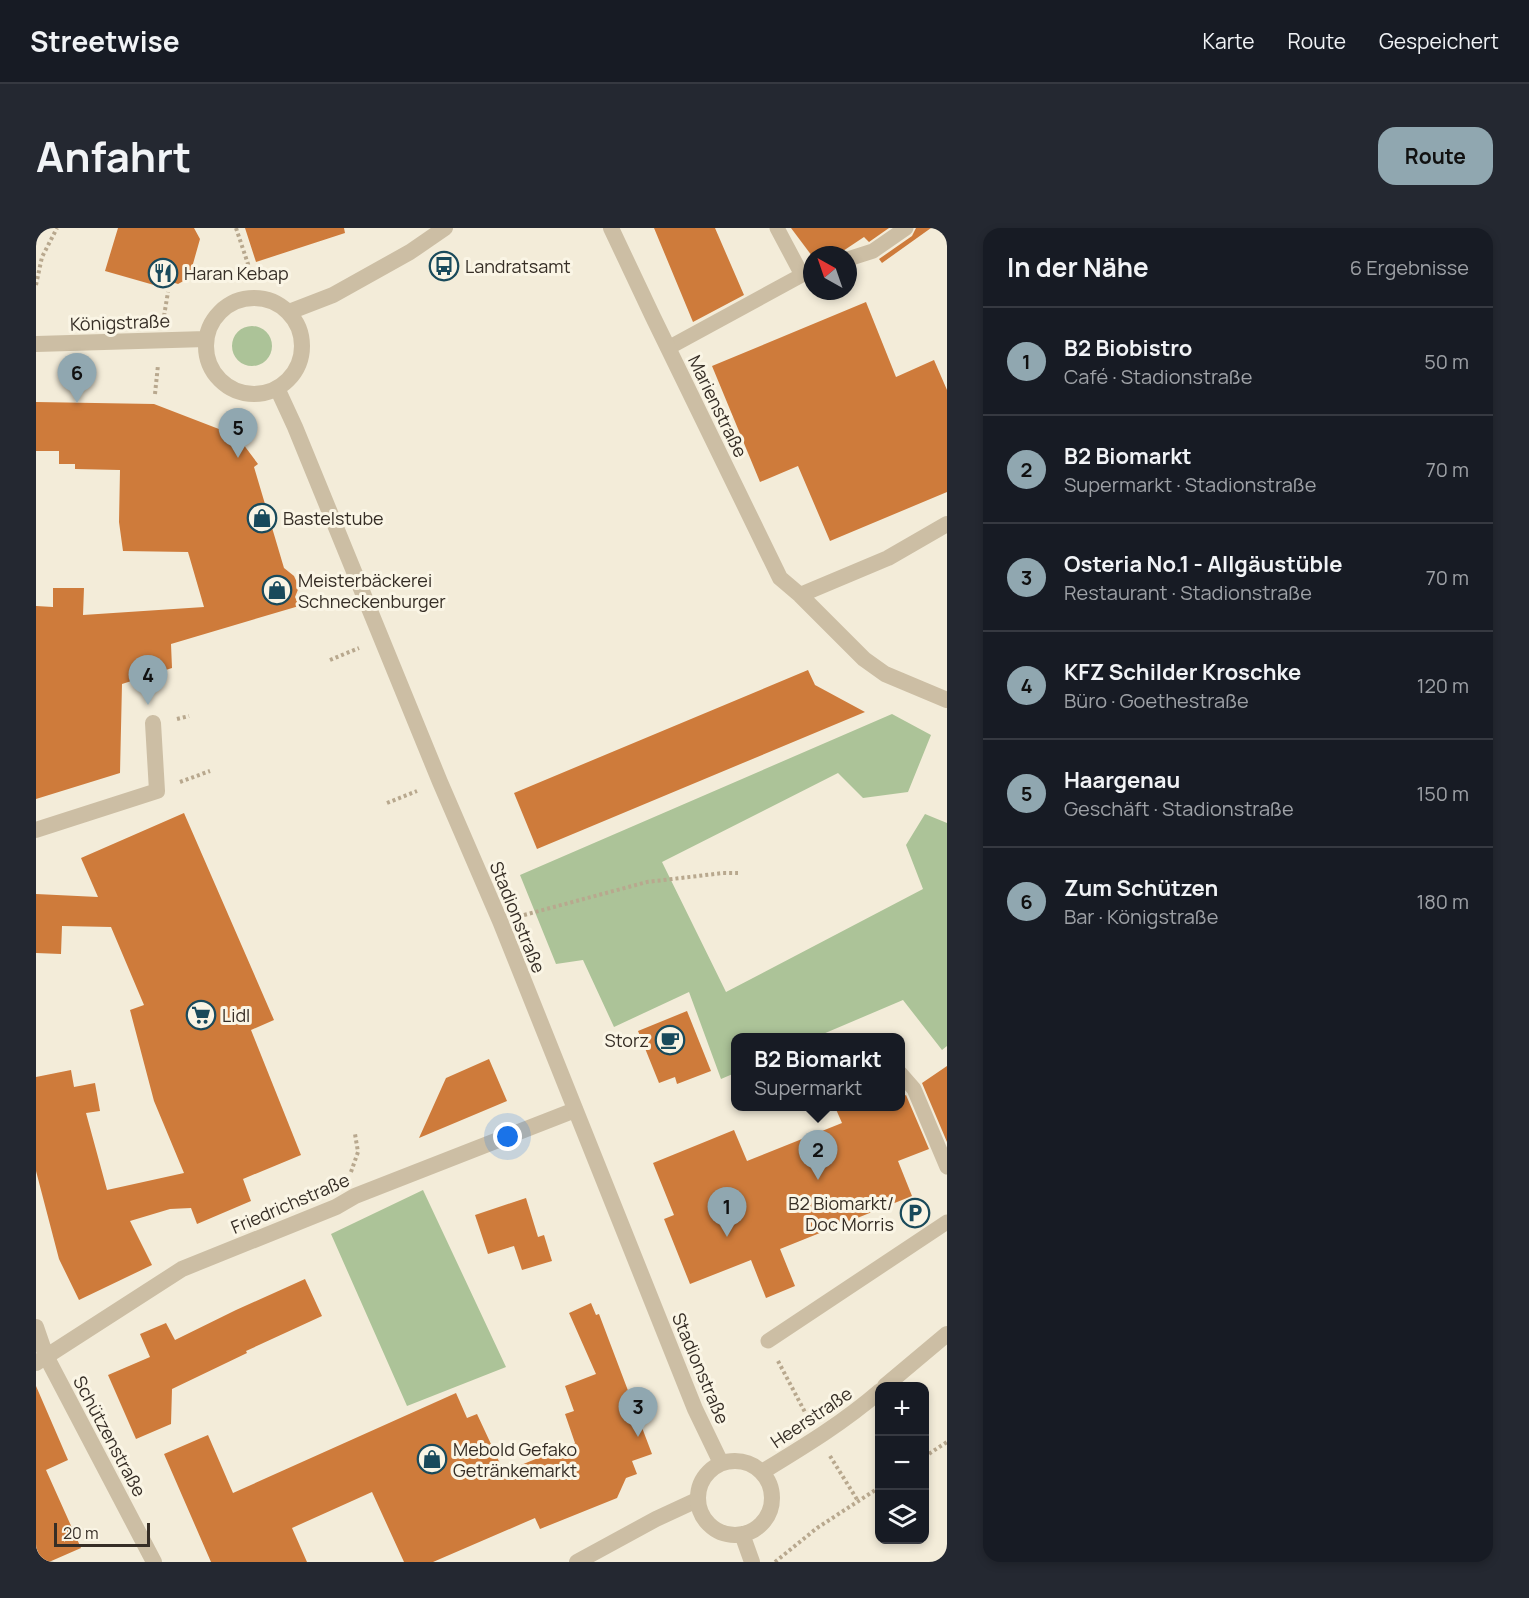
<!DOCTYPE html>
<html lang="de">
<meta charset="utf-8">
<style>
body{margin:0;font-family:Manrope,sans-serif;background:#242831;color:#f1f3f6}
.controls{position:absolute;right:18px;bottom:18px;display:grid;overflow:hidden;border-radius:12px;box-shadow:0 3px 9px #0003}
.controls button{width:54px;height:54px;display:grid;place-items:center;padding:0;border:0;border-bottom:2px solid #363941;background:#171b24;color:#f1f3f6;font:30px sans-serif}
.compass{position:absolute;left:767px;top:18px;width:54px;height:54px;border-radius:50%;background:#171b24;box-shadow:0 3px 9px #0003;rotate:320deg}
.scale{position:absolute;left:18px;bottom:15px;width:96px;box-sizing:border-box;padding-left:6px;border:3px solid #362e26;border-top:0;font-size:16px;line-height:21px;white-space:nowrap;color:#362e26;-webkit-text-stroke:4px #faf5e5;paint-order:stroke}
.you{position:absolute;left:472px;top:909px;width:21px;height:21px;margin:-15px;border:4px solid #fff;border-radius:50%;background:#1a73e8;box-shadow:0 0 0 9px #1a73e833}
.badge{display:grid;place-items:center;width:39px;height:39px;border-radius:50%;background:#90a7b0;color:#111;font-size:20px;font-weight:700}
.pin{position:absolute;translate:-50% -50px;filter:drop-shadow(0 2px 3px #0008)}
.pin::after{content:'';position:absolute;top:32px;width:21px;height:18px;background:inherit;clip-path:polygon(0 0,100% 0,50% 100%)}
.popup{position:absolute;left:695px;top:805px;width:174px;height:78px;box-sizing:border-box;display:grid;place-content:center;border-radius:12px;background:#171b24;filter:drop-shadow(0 2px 4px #0005);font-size:20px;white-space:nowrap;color:#9ea1a6}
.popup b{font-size:22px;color:#f1f3f6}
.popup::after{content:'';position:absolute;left:50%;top:100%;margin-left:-12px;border:12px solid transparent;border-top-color:#171b24}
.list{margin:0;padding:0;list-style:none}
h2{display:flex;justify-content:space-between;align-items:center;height:78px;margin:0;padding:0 24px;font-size:26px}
h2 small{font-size:20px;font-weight:400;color:#9ea1a6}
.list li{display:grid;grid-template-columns:39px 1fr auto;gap:18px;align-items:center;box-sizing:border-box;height:108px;padding:0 24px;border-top:2px solid #363941}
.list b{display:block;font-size:22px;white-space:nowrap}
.list p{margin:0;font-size:20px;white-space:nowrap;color:#9ea1a6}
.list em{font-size:20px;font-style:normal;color:#9ea1a6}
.icon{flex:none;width:33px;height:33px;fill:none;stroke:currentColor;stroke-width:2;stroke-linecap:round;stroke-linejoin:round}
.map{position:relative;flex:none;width:911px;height:1334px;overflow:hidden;border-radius:18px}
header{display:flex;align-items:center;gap:36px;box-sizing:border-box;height:84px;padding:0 30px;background:#171b24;border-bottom:2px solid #363941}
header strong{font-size:28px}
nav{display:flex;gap:33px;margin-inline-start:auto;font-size:21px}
.intro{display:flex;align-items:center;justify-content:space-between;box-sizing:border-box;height:144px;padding:0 36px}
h1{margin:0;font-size:42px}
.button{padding:15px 27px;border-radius:18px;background:#90a7b0;color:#111;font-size:21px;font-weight:700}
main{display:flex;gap:36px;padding:0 36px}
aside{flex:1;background:#171b24;border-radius:18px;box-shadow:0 3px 9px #0003}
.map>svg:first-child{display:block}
.green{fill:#acc398}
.building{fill:#ce7b3b}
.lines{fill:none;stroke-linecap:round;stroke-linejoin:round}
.path{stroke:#b8a88e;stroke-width:4;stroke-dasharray:3 3;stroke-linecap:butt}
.service{stroke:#ccbea4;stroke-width:15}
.minor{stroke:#ccbea4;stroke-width:16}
.tertiary{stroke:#ccbea4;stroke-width:16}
.labels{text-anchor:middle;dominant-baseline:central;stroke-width:6;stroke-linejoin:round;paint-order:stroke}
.poi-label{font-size:18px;fill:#362e26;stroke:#faf5e5;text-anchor:start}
.street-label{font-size:18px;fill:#362e26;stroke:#faf5e5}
</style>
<header>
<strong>Streetwise</strong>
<nav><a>Karte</a><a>Route</a><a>Gespeichert</a></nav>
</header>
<div class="intro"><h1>Anfahrt</h1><a class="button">Route</a></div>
<main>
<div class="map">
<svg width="911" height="1334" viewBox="0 0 911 1334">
<rect width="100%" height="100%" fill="#f3ecd9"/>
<!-- green -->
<path class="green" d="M196 118a20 20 0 1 1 40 0a20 20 0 1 1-40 0Z
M 856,486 L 895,507 L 872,564 L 827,570 L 802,545 L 626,634 L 690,764 L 887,661 L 870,617 L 889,586 L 911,595 L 911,818 L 906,822 L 867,772 L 780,809 L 700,810 L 699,845 L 685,851 L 653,764 L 578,799 L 547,732 L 520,736 L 484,647 Z
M 387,962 L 470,1139 L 371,1178 L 295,1006 Z"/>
<!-- building -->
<path class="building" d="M 82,0 L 158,0 L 164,11 L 153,50 L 142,56 L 120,49 L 118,57 L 69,43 Z
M 209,0 L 308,0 L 309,5 L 220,34 Z
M 618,0 L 679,0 L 708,67 L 657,94 Z
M 755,0 L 853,0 L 833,14 L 828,9 L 801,27 L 776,28 Z
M 880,0 L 895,0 L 846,35 L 843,31 L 876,8 Z
M 830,74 L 860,149 L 898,132 L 911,162 L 911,264 L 794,313 L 762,238 L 724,254 L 676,138 Z
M 0,174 L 118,176 L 201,208 L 222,236 L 218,239 L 248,340 L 258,348 L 263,359 L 259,369 L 263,378 L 135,416 L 136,440 L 86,456 L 84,545 L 0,571 L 0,378 L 17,379 L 17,360 L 48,360 L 47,387 L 168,379 L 152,324 L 87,323 L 83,294 L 84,242 L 39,241 L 39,236 L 23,236 L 23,223 L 0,223 Z
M 772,442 L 779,457 L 829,484 L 501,621 L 478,565 Z
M 148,585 L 238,792 L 215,802 L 265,927 L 207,951 L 215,973 L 161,996 L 155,980 L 134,981 L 94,993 L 116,1037 L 43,1072 L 23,1031 L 0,943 L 0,849 L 35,842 L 38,859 L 59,855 L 64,883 L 50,885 L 71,962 L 148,945 L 118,873 L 94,782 L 108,777 L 75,699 L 26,698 L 25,726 L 0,725 L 0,666 L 62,669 L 45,630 Z
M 651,783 L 675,843 L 641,856 L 639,849 L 623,855 L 602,803 Z
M 453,831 L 471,873 L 383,910 L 410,850 Z
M 911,838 L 911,914 L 886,855 Z
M 870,867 L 893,921 L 862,933 L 876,968 L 744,1021 L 759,1058 L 730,1070 L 715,1032 L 654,1056 L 628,991 L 638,987 L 617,935 L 698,902 L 711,933 L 806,895 L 799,879 L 864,879 L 864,870 Z
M 490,970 L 502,1009 L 508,1007 L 516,1033 L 486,1042 L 478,1018 L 452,1026 L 439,987 Z
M 269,1051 L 286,1088 L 210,1123 L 211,1125 L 136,1161 L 135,1196 L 100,1211 L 72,1147 L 114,1129 L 104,1106 L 130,1095 L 139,1112 L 200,1082 Z
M 555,1075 L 560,1087 L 563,1086 L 616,1226 L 596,1233 L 601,1246 L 590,1250 L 581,1270 L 504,1301 L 499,1290 L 397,1334 L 368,1334 L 336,1264 L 256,1300 L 271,1334 L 175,1334 L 128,1226 L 172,1207 L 197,1265 L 420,1165 L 431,1190 L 441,1186 L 468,1244 L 539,1215 L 529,1186 L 538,1183 L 529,1158 L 560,1146 L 533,1085 Z
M 0,1158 L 32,1232 L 10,1242 L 45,1320 L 13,1334 L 6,1334 L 0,1319 Z"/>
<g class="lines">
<!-- path -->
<path class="path" d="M 200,0 L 214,42
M 0,57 L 6,29 L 21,0
M 128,88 L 132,64
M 119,166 L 122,137
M 294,432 L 323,420
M 141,491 L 153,488
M 144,554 L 174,543
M 351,575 L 381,563
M 488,687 L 611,654 L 687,645 L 702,645
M 315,944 L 322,924 L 319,906
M 742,1133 L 771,1188
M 794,1228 L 822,1273
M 888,1229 L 911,1214
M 739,1334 L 781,1300 L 844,1259"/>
<!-- service -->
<path class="service" d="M 812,31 L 837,23 L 870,0
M 632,120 L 766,47 L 741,0
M 864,845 L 878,861 L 911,939
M 732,1113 L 911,994"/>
<!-- minor -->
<path class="minor" d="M 575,0 L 617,89 L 744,350 L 764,367 L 828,431 L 849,446 L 911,472
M 764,367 L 852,330 L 911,296
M 0,602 L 121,563 L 117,495
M 0,1099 L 10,1128 L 118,1334
M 0,1135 L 146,1041 L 300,979 L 319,968 L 539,882
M 849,1158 L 911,1106
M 726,1244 C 767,1219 807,1195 844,1163
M 541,1334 L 620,1291 L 661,1272"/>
<!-- tertiary -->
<path class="tertiary" d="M170 118a48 48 0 1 1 96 0a48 48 0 1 1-96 0Z
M 253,84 L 297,67 L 374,24 L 409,0
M 0,116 L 170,111
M 241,160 L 259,199 L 404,554 L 464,693 L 659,1181 L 685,1235
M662 1270a37 37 0 1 1 74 0a37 37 0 1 1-74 0Z
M 706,1306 L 716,1334"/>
</g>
<!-- icons -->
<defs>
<g id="bus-ring" transform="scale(1.5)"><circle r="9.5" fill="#faf5e5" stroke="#194a5b" stroke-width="1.5"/><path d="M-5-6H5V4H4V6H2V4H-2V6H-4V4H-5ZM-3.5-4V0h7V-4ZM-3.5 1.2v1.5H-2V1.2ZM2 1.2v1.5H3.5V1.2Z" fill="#194a5b"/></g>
<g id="restaurant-ring" transform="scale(1.5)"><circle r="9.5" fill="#faf5e5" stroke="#194a5b" stroke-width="1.5"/><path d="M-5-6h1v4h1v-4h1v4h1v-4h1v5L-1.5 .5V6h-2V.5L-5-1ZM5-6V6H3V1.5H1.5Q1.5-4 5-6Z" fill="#194a5b"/></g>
<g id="shop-ring" transform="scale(1.5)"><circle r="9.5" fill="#faf5e5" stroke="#194a5b" stroke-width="1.5"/><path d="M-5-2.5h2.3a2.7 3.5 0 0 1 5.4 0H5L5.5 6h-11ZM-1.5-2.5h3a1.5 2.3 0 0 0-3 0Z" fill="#194a5b"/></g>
<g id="supermarket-ring" transform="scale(1.5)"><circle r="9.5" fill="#faf5e5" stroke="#194a5b" stroke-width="1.5"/><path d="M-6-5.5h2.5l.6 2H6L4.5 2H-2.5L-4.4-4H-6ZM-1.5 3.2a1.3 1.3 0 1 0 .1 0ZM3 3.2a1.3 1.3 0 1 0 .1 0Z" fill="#194a5b"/></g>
<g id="cafe-ring" transform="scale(1.5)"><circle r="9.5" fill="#faf5e5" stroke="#194a5b" stroke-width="1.5"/><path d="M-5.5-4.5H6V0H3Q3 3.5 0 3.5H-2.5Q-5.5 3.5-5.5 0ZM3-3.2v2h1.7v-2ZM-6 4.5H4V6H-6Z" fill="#194a5b"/></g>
<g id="parking-ring" transform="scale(1.5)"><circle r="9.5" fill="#faf5e5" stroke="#194a5b" stroke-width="1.5"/><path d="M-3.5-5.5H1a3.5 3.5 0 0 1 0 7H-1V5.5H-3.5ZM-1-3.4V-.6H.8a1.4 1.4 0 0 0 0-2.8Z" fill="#194a5b"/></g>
</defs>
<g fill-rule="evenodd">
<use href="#bus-ring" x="408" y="38"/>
<use href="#restaurant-ring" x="127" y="45"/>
<use href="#shop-ring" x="226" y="290"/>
<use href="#shop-ring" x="241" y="362"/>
<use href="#supermarket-ring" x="165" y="787"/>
<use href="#cafe-ring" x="634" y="812"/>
<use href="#parking-ring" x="879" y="985"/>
<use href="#shop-ring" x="396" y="1231"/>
</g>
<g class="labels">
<!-- poi labels -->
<g class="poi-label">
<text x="429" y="38">Landratsamt</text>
<text x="148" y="45">Haran Kebap</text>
<text x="247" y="290">Bastelstube</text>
<text x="262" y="352">Meisterbäckerei<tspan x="262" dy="21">Schneckenburger</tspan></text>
<text x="186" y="787">Lidl</text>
<text x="613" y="812" text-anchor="end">Storz</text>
<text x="858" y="975" text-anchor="end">B2 Biomarkt/<tspan x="858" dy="21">Doc Morris</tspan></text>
<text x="417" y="1221">Mebold Gefako<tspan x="417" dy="21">Getränkemarkt</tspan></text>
</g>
<!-- street labels -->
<g class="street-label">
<text transform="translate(84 94) rotate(-2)">Königstraße</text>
<text transform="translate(682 178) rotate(64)">Marienstraße</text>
<text transform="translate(482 689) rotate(68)">Stadionstraße</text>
<text transform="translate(254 975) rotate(-23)">Friedrichstraße</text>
<text transform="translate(665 1140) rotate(67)">Stadionstraße</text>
<text transform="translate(775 1189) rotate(-34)">Heerstraße</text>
<text transform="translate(74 1208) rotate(62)">Schützenstraße</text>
</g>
</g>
</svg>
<div class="controls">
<button>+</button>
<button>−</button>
<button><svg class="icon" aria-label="layers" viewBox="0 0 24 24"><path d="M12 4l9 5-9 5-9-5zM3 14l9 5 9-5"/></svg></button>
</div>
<svg class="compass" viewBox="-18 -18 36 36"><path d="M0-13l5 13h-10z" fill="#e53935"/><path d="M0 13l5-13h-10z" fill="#9ea1a6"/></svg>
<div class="scale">20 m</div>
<div class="you"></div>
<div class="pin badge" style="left:691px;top:1009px">1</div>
<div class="pin badge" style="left:782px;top:952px">2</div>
<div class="popup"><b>B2 Biomarkt</b>Supermarkt</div>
<div class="pin badge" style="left:602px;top:1209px">3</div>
<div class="pin badge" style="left:112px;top:477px">4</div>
<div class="pin badge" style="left:202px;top:230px">5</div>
<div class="pin badge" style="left:41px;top:175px">6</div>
</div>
<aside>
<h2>In der Nähe<small>6 Ergebnisse</small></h2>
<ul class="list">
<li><span class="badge">1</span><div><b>B2 Biobistro</b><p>Café · Stadionstraße</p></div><em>50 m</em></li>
<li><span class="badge">2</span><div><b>B2 Biomarkt</b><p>Supermarkt · Stadionstraße</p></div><em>70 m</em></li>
<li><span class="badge">3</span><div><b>Osteria No.1 - Allgäustüble</b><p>Restaurant · Stadionstraße</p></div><em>70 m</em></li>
<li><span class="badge">4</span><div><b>KFZ Schilder Kroschke</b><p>Büro · Goethestraße</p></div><em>120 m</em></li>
<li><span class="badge">5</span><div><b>Haargenau</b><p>Geschäft · Stadionstraße</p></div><em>150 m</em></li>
<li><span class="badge">6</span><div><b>Zum Schützen</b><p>Bar · Königstraße</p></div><em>180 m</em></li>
</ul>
</aside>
</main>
